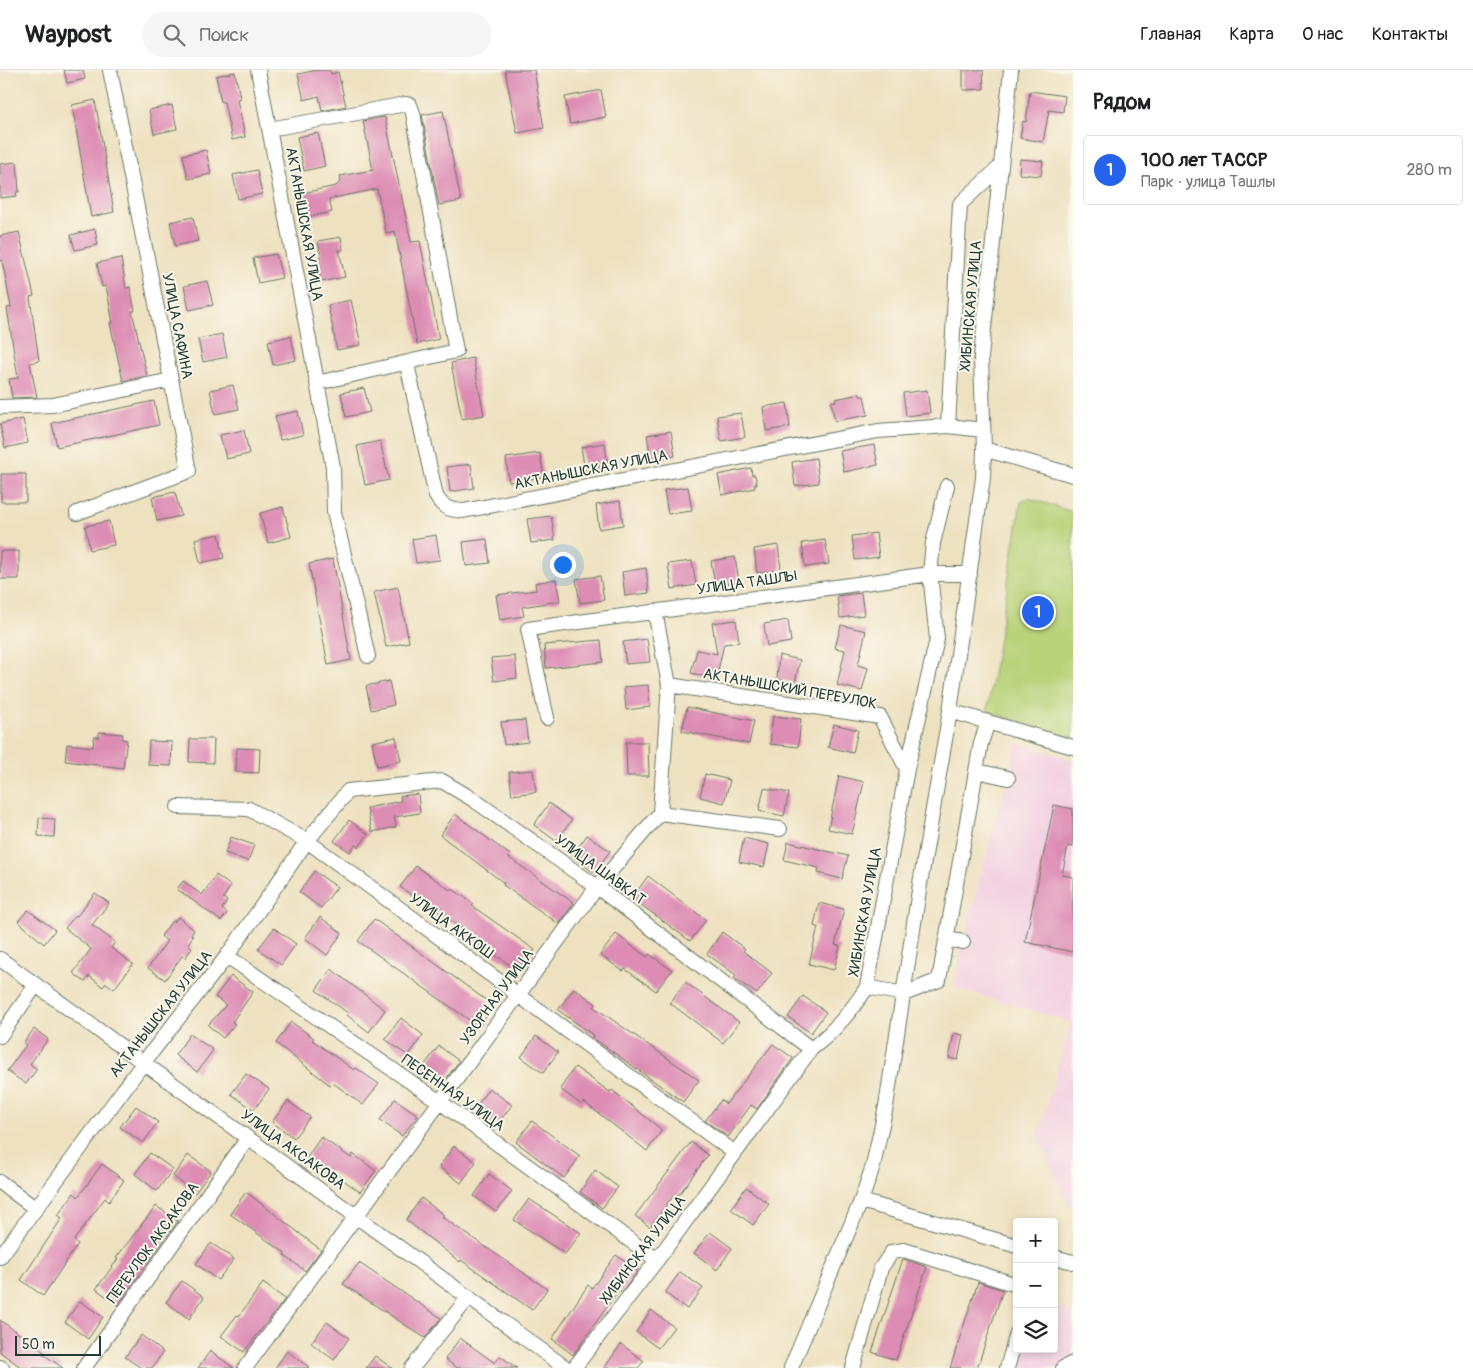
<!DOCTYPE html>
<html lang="ru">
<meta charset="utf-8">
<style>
body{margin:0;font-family:Pangolin,sans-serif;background:#f6f6f6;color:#202124}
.controls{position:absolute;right:15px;bottom:15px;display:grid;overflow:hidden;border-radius:5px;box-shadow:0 2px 8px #0003}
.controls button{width:45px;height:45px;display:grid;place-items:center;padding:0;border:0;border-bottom:1px solid #e0e0e0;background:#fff;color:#202124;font:25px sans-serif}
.scale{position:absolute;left:15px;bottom:12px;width:86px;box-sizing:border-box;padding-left:5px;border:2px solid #1f3d34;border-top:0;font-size:14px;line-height:18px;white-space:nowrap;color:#1f3d34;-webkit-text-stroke:4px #fbf7ec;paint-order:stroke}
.you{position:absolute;left:562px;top:494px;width:18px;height:18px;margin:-12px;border:4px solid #fff;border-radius:50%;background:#1a73e8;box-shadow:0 0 0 8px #1a73e833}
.badge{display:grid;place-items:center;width:32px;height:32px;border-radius:50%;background:#2563eb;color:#fff;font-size:16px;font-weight:700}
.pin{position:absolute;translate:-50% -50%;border:2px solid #fff;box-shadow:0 1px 5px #0006}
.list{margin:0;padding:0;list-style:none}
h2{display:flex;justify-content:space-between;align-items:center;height:65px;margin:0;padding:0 20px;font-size:21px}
h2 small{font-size:16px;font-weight:400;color:#757577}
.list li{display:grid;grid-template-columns:32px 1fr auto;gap:15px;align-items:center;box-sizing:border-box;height:70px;margin:0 10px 10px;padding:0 10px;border:1px solid #e0e0e0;border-radius:5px}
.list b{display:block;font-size:19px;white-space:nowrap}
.list p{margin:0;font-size:16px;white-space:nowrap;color:#757577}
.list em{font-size:16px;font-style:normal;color:#757577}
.icon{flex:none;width:28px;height:28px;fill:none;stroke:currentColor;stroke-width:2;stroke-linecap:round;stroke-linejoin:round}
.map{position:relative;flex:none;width:1073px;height:1298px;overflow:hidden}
header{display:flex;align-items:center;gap:30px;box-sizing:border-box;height:70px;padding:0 25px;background:#fff;border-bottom:1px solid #e0e0e0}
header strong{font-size:24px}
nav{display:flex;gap:28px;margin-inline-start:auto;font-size:18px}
.search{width:350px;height:45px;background:#f6f6f6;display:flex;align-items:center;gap:12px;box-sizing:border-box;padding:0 18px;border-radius:28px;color:#757577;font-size:19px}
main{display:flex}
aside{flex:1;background:#fff}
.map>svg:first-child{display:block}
.built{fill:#f2cfe1}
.green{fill:#b8d278;stroke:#6c8856}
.building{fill:#dd8cb4}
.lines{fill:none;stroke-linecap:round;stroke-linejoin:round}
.minor-casing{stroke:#677665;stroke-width:16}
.minor{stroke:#fff;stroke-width:14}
.labels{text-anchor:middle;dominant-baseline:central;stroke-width:4;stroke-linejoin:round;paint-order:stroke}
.street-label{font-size:15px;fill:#1f3d34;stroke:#fbf7ec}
</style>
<header>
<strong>Waypost</strong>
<div class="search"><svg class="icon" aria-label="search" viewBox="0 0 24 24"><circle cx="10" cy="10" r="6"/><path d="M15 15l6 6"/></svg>Поиск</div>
<nav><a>Главная</a><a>Карта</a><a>О нас</a><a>Контакты</a></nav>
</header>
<main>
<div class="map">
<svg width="1073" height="1298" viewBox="0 0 1073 1298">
<rect width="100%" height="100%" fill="#fbf7ec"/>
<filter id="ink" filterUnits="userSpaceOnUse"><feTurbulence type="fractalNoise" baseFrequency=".02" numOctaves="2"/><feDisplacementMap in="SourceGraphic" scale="10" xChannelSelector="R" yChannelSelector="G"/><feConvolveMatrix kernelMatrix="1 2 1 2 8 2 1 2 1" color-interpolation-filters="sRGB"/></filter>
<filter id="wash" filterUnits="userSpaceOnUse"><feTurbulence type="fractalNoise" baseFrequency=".0096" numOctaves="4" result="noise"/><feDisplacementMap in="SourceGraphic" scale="20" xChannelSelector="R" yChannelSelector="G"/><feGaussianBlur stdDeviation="1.12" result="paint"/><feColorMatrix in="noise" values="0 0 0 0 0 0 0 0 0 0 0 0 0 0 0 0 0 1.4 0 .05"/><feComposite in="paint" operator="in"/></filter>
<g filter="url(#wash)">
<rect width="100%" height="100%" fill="#eee1c0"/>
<!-- built -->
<path class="built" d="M 1017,673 L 1073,690 L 1073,1136 L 1068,1135 L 1038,1066 L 1071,952 L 955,918 L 963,872 Z
M 1054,1236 L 1073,1242 L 1073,1298 L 1012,1298 L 1018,1279 L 1054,1279 Z"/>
<!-- green -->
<path class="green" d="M 1028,428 L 1073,442 L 1073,668 L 987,642 L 1021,432 Z"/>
<g id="blocks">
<!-- building -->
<path class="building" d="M 64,0 L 83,0 L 85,9 L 67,13 Z
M 317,0 L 330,0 L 331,4 L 338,2 L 346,36 L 322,41 L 319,26 L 304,30 L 298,4 Z
M 505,0 L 534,0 L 544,58 L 517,63 Z
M 963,0 L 983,0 L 984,19 L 963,20 Z
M 235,2 L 240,28 L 237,29 L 245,67 L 232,70 L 224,32 L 221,32 L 216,6 Z
M 601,20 L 606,47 L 570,54 L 565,27 Z
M 1030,21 L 1065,26 L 1063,42 L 1049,40 L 1043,72 L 1020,68 L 1023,51 L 1026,52 Z
M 95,30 L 114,142 L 91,147 L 72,35 Z
M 172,35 L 177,59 L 154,64 L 149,40 Z
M 443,41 L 461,131 L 439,135 L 422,45 Z
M 385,47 L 411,172 L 420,171 L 439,269 L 417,274 L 395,161 L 386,163 L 377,119 L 329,129 L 332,142 L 308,147 L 303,123 L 336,116 L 341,111 L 340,106 L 373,100 L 363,51 Z
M 318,63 L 325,96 L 304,101 L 297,67 Z
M 206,80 L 211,104 L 188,109 L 183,85 Z
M 1020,89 L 1043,91 L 1041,106 L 1019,104 Z
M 17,92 L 19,122 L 16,122 L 17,126 L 0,128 L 0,94 Z
M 257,100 L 262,124 L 238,129 L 233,105 Z
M 193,147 L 198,171 L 175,176 L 170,152 Z
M 95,159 L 98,175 L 75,180 L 71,165 Z
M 19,162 L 34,226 L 30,227 L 39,291 L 30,293 L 37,327 L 12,328 L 9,309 L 18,308 L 7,238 L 11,237 L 2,190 L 0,191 L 0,166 Z
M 341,167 L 343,180 L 339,180 L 345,207 L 321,212 L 316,188 L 321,187 L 318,171 Z
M 276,184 L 282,208 L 258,213 L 253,188 Z
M 121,188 L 126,218 L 130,217 L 135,241 L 132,241 L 147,306 L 123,311 L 110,253 L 113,253 L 106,216 L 102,217 L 97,193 Z
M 207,211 L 213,235 L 189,240 L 184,216 Z
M 351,230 L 361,275 L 337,280 L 328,235 Z
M 222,264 L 227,287 L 203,292 L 198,269 Z
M 291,266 L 296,290 L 273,295 L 268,271 Z
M 473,288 L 484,345 L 462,349 L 451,293 Z
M 233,315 L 239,339 L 215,344 L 210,320 Z
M 364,318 L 370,342 L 346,347 L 341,323 Z
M 927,320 L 930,343 L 906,346 L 903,323 Z
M 860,324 L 860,326 L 864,326 L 868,345 L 835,351 L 831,332 L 836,331 L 835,329 Z
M 154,331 L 159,355 L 57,377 L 52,353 Z
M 787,333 L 790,357 L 766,361 L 763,337 Z
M 298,341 L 303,365 L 280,370 L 275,346 Z
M 741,343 L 745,367 L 721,371 L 717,346 Z
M 23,349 L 28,373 L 5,378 L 0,354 Z
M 244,360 L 249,384 L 226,389 L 220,365 Z
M 671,361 L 675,386 L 651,389 L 647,365 Z
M 380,371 L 389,410 L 365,415 L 357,376 Z
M 605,373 L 608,398 L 585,401 L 581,377 Z
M 874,375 L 878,395 L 844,402 L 840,381 Z
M 540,383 L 544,407 L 509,412 L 506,388 Z
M 816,388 L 819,413 L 795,416 L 792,392 Z
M 471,394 L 474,418 L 450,422 L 447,397 Z
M 751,398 L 752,405 L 755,405 L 757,414 L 754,414 L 755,418 L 722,425 L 718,405 Z
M 1,404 L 26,404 L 26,432 L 1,432 Z
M 688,417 L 692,441 L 668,444 L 664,420 Z
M 175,422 L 181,446 L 157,451 L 152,427 Z
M 620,431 L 623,455 L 599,459 L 596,435 Z
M 283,437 L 291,467 L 268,473 L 260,443 Z
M 551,446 L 555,470 L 531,473 L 527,449 Z
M 109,451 L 114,475 L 90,480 L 85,456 Z
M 876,463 L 879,487 L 855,490 L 852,466 Z
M 219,464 L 224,488 L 200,493 L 195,469 Z
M 436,465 L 440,490 L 416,493 L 412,469 Z
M 487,469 L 490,493 L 466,496 L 463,472 Z
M 825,470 L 829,494 L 805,497 L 802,473 Z
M 778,475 L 781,500 L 757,503 L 754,479 Z
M 0,481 L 19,481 L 19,509 L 0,509 Z
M 735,487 L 739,512 L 715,515 L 711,491 Z
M 333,489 L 351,590 L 328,595 L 309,494 Z
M 692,491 L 696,515 L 672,519 L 668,494 Z
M 646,498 L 649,523 L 625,526 L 622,502 Z
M 600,506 L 604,530 L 580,533 L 576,509 Z
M 556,509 L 560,531 L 522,537 L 524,546 L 500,550 L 496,525 L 536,520 L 535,513 Z
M 398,517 L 409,572 L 386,577 L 374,522 Z
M 861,523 L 864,545 L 840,548 L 837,526 Z
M 736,550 L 739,572 L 724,574 L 716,609 L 691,603 L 697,580 L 717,584 L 712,553 Z
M 788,550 L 791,572 L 767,576 L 764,554 Z
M 841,555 L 866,561 L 858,595 L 868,598 L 862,621 L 837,615 L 845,580 L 835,578 Z
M 647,569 L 650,592 L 626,594 L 623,572 Z
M 601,570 L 603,592 L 546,598 L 544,575 Z
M 779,585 L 800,590 L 795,613 L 777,609 Z
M 515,586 L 517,608 L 494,611 L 491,588 Z
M 389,611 L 394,635 L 371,640 L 366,616 Z
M 648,615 L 650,637 L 626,640 L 624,617 Z
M 687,637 L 754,651 L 749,674 L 682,661 Z
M 773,646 L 801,649 L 798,677 L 770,674 Z
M 525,650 L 528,672 L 504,675 L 501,652 Z
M 834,654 L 858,660 L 853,683 L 828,677 Z
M 99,662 L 123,664 L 122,669 L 127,670 L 123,698 L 65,691 L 67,674 L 93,677 L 94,667 L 99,667 Z
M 396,667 L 401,691 L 377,696 L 372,672 Z
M 190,669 L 214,669 L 213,693 L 189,692 Z
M 149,671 L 172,672 L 171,696 L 148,695 Z
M 626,672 L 648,672 L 649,706 L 627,706 Z
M 237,678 L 260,679 L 259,703 L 236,702 Z
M 533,700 L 536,722 L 512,725 L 509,702 Z
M 705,704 L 730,710 L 724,733 L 700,727 Z
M 839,706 L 864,712 L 852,764 L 828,759 Z
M 764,718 L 789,723 L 784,746 L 759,741 Z
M 418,724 L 420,743 L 394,747 L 396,757 L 372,762 L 367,738 L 401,731 L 400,726 Z
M 549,733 L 572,750 L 556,771 L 534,755 Z
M 1054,735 L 1073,739 L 1073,777 L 1068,776 L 1062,805 L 1073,807 L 1073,882 L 1025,872 Z
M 455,744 L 510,785 L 508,787 L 574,833 L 559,854 L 503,815 L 504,813 L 440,765 Z
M 39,748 L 55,749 L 54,767 L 38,766 Z
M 349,750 L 368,764 L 359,777 L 355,775 L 350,782 L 334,771 Z
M 587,765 L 610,781 L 594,803 L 572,786 Z
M 231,767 L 254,775 L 248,791 L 225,783 Z
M 744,768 L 769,774 L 764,797 L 739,792 Z
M 788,772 L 848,786 L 842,809 L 818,803 L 819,798 L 784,790 Z
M 416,796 L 450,820 L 451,818 L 474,834 L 472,836 L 535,880 L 519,901 L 463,863 L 465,861 L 424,831 L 423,833 L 400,817 Z
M 314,801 L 337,817 L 321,838 L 299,822 Z
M 216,805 L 231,816 L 223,828 L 227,831 L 222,839 L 227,843 L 221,851 L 177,819 L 183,811 L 202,825 Z
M 648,806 L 706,850 L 690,871 L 632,828 Z
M 95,823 L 109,833 L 92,855 L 115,872 L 111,878 L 133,894 L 114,919 L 106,913 L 103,917 L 89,906 L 85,912 L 73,903 L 91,879 L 65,858 L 76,845 L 77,846 Z
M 819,833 L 844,839 L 835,875 L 840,876 L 834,900 L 809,894 L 818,857 L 814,856 Z
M 28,840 L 55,860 L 44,874 L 18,851 Z
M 178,847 L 194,860 L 191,865 L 193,866 L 188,874 L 192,878 L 185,888 L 182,886 L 165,910 L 148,898 L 167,871 L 161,866 L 172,851 L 174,852 Z
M 320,847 L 342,863 L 327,885 L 305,868 Z
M 374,849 L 494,936 L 479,957 L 358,871 Z
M 274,858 L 296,874 L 281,895 L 258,879 Z
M 722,862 L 745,879 L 743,881 L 772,903 L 757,924 L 734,908 L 736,905 L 707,884 Z
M 616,864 L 647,887 L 649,884 L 672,900 L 656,921 L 625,899 L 623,901 L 600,885 Z
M 331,899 L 385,940 L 369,962 L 347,945 L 348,943 L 316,920 Z
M 231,906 L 253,922 L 232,952 L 235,954 L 223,968 L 208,955 L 226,935 L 215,927 Z
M 685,912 L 739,952 L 723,973 L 670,933 Z
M 574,918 L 596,934 L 594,937 L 699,1010 L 683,1032 L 592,967 L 593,965 L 558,940 Z
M 803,926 L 826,942 L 811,963 L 788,947 Z
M 401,948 L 423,965 L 408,986 L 385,969 Z
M 291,952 L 314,968 L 312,970 L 354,1000 L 356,998 L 379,1014 L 363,1035 L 333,1013 L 331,1016 L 276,973 Z
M 34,959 L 48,969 L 30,994 L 37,999 L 26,1014 L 7,1001 L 26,975 L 23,973 Z
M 954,963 L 963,965 L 958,990 L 949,988 Z
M 190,964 L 213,980 L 197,1002 L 175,985 Z
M 536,966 L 558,982 L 543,1003 L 521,987 Z
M 773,974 L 793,988 L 757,1039 L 751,1035 L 728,1067 L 705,1051 L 721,1030 L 726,1034 Z
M 439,976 L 459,991 L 444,1012 L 423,997 Z
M 575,997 L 610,1022 L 612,1020 L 662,1060 L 647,1081 L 584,1032 L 582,1035 L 560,1019 Z
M 246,1004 L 269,1019 L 254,1040 L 231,1024 Z
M 489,1018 L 512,1035 L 496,1056 L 474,1040 Z
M 395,1029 L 418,1045 L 402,1066 L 380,1050 Z
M 288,1031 L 310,1047 L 294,1068 L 272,1052 Z
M 136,1036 L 158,1052 L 143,1073 L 120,1057 Z
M 532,1051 L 580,1086 L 564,1108 L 516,1072 Z
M 321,1067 L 351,1088 L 353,1084 L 376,1101 L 360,1122 L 331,1101 L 328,1105 L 306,1089 Z
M 691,1072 L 708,1085 L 677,1127 L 674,1125 L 650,1157 L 635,1146 Z
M 454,1076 L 476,1092 L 461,1113 L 439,1097 Z
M 150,1083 L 173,1099 L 157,1121 L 135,1104 Z
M 188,1085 L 211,1101 L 195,1123 L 173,1106 Z
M 102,1094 L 124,1110 L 109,1132 L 105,1128 L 74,1170 L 78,1174 L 43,1226 L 21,1210 L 62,1148 L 58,1145 L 74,1123 L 78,1127 Z
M 595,1100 L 618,1117 L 602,1138 L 580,1122 Z
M 489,1104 L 512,1121 L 496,1142 L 474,1126 Z
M 746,1117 L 769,1134 L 753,1155 L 731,1139 Z
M 246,1122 L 321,1180 L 305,1201 L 284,1185 L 285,1183 L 230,1144 Z
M 421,1128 L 444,1145 L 442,1147 L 547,1219 L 532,1240 L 461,1190 L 460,1192 L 406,1150 Z
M 529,1129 L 581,1163 L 565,1184 L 514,1150 Z
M 156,1136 L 178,1151 L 118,1235 L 96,1219 L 118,1189 L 116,1188 Z
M 710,1162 L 732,1178 L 717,1200 L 694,1183 Z
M 211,1173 L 234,1189 L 218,1210 L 196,1194 Z
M 616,1185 L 638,1201 L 622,1222 L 619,1220 L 573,1285 L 552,1269 L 588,1215 L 592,1218 Z
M 903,1189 L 927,1197 L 896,1290 L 872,1282 Z
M 359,1193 L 441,1248 L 425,1268 L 343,1214 Z
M 680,1202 L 703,1218 L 687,1239 L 665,1223 Z
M 182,1211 L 204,1227 L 189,1249 L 166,1232 Z
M 978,1212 L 1003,1220 L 977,1298 L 950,1298 Z
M 263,1213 L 285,1229 L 244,1282 L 221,1266 L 237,1245 L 239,1246 Z
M 80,1231 L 103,1247 L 88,1269 L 65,1252 Z
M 651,1240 L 674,1257 L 658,1278 L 636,1262 Z
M 0,1250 L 44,1282 L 43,1284 L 63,1298 L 22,1298 L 0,1282 Z
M 327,1252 L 349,1268 L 334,1290 L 311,1273 Z
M 141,1265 L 163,1282 L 152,1298 L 141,1298 L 125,1287 Z
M 460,1268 L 495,1293 L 500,1286 L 517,1298 L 457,1298 L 445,1289 Z
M 621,1274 L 644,1291 L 638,1298 L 604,1298 Z
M 210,1281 L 234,1298 L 198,1298 Z
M 287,1281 L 310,1298 L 275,1298 Z
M 375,1286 L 392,1298 L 366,1298 Z"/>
</g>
</g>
<g filter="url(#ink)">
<use href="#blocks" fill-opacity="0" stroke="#677665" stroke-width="1"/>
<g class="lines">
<!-- minor casing -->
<g class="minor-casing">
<path id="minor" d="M 258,0 L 333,397 L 334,442 L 368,586
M 270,59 L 406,34 L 410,35 L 413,43 L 456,281 L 317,313
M 407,294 L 436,426 C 443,438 450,440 463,441 L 878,361 L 948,356 L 983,360
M 0,337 L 53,335 L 171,310
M 948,356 L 960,134 L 1001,96
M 984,379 L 1073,405
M 77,443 L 189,401 L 110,0
M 669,615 L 880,647 L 907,699
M 950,641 L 1073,677
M 547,648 L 528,559 L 930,504 L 970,504
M 977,701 L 1008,708
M 178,737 L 249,739 L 307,771 L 735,1083
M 660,743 L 780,759
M 946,869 L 963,872
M 227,886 L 440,1032 L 657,1190
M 0,889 L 566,1298
M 867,917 L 904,924 L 939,910 L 981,673 L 988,652
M 0,966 L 36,915
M 0,1112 L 36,1139
M 861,1131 L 1017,1176
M 0,1187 L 144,992 L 227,886 L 307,771 L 348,721 L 442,711 L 474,730 L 597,817 L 811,979
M 1054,1187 L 1073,1192
M 0,1297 L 2,1298
M 84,1298 L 248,1068
M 245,1298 L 597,817 L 660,743 L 669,615 L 655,541
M 412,1298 L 469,1227
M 574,1298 L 657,1190 L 811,979 C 835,961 851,942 867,917 L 907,699 L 937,569 L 930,504 L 933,473 L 947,416
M 791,1298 L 861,1131 L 873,1096 L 886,1036 L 920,814 L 950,641 L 983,408 L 984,379 L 981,287 L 1011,0
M 853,1298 L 881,1198 L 892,1182 L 904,1180 L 1017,1215
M 1007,1298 L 1017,1263
M 1063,1298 L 1073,1293"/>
</g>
<!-- minor -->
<use href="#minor" class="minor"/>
</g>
</g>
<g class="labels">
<!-- street labels -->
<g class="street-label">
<text transform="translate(304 154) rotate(80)">АКТАНЫШСКАЯ УЛИЦА</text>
<text transform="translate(971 236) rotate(-85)">ХИБИНСКАЯ УЛИЦА</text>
<text transform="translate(177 256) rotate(79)">УЛИЦА САФИНА</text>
<text transform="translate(591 400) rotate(-11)">АКТАНЫШСКАЯ УЛИЦА</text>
<text transform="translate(747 513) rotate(-8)">УЛИЦА ТАШЛЫ</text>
<text transform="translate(790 619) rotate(10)">АКТАНЫШСКИЙ ПЕРЕУЛОК</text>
<text transform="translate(600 800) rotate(36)">УЛИЦА ШАВКАТ</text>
<text transform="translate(865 842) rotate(-80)">ХИБИНСКАЯ УЛИЦА</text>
<text transform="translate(451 856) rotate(36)">УЛИЦА АККОШ</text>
<text transform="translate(497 927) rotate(-54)">УЗОРНАЯ УЛИЦА</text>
<text transform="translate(161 944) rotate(-52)">АКТАНЫШСКАЯ УЛИЦА</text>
<text transform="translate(453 1023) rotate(35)">ПЕСЕННАЯ УЛИЦА</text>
<text transform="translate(293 1080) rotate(36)">УЛИЦА АКСАКОВА</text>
<text transform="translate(153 1173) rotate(-54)">ПЕРЕУЛОК АКСАКОВА</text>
<text transform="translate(643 1180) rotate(-53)">ХИБИНСКАЯ УЛИЦА</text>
</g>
</g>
</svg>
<div class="controls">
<button>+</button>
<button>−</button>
<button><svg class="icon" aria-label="layers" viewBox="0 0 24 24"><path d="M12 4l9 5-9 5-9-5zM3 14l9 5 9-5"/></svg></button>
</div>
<div class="scale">50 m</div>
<div class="you"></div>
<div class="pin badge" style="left:1038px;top:542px">1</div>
</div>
<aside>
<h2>Рядом<small></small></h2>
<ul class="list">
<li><span class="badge">1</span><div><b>100 лет ТАССР</b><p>Парк · улица Ташлы</p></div><em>280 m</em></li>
</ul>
</aside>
</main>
